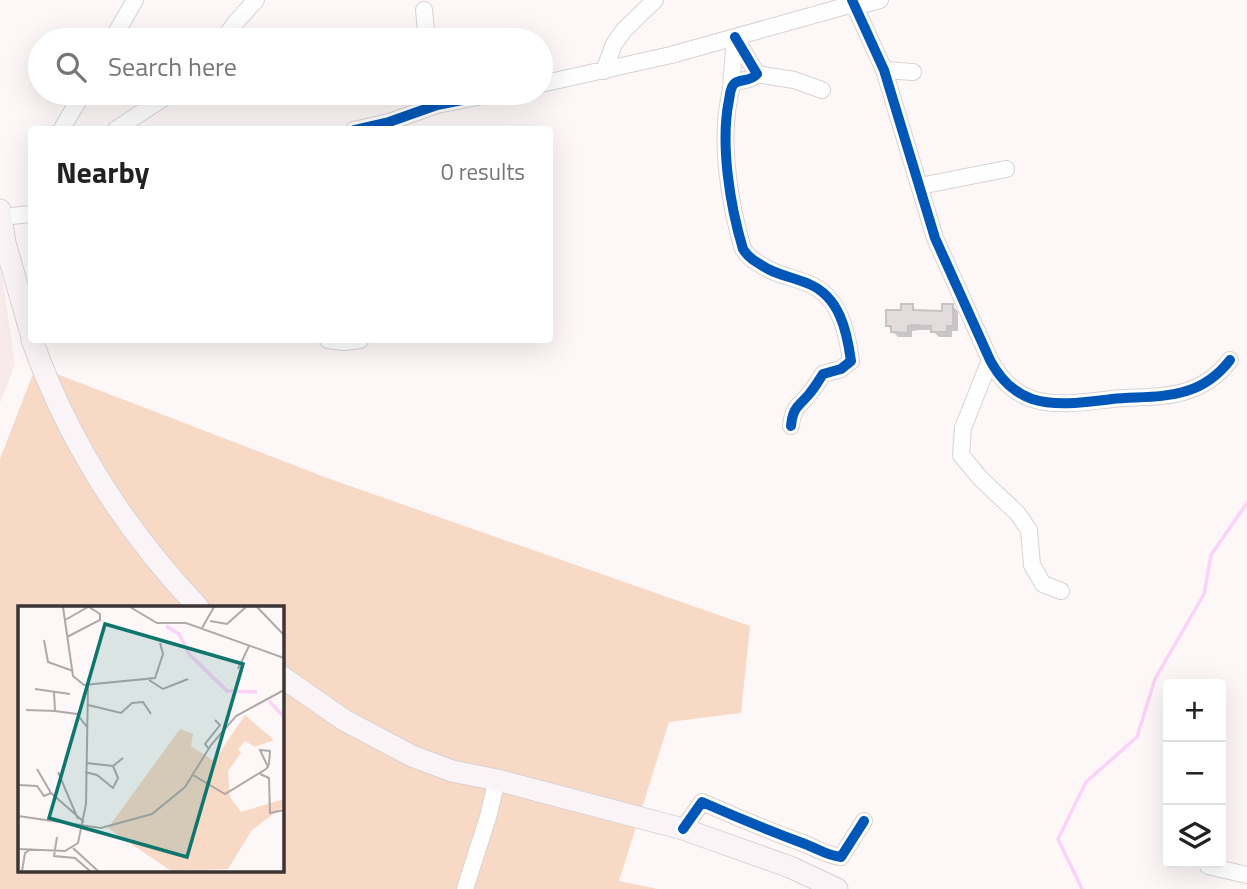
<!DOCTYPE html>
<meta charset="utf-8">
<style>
body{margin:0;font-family:"Titillium Web",sans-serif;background:#f6f6f6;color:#222}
.controls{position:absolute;right:21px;bottom:21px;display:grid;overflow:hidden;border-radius:7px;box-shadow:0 7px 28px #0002}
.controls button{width:63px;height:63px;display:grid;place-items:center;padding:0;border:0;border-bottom:2px solid #e0e0e0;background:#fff;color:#222;font:35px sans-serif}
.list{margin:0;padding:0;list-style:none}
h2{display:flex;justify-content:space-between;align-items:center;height:91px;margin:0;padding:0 28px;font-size:30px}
h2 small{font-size:23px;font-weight:400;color:#767676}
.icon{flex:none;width:38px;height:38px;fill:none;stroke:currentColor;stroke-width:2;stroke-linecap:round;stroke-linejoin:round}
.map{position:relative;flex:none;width:1247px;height:889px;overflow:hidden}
.search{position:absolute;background:#fff;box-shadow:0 7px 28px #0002;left:28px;top:28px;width:525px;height:77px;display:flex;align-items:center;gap:18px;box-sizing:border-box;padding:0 24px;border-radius:38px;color:#767676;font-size:26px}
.panel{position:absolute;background:#fff;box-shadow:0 7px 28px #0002;left:28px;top:126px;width:525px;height:217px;border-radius:7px}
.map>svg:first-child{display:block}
.built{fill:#f8e9ea}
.green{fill:#f8d9c6;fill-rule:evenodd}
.shadow{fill:#0003}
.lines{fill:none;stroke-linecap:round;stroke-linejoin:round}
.stream{stroke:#fcd3f8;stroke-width:3.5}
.building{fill:#e2dcdc;stroke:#c8c3c3;stroke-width:2}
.minor-casing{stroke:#d8d3d3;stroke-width:18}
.major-casing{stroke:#d7d3d4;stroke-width:23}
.minor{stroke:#fffefe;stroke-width:16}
.major{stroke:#faf4f6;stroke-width:21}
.cycleway-casing{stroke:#fff;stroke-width:15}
.cycleway{stroke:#0057b8;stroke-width:10}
.inset-river{fill:none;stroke:#fcd3f8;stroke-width:3.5}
.inset-road{fill:none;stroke:#afa9aa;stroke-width:2}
.view{fill:#0f766e;fill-opacity:0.15;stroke:#0f766e;stroke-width:3.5}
.inset-edge{fill:none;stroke:#3b3536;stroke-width:3.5}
</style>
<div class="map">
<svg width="1247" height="889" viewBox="0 0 1247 889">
<rect width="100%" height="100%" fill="#fdf7f8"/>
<!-- built -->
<path class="built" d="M 0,261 L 15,364 L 0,403 Z"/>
<!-- green -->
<path class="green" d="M 36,366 L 330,479 L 750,626 L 741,713 L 669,722 L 619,881 L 658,889 L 0,889 L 0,459 ZM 19,607 L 282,607 L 282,870 L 19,870 Z"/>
<!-- shadow -->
<path class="shadow" d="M 912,306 L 918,312 L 943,313 L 953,306 L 958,312 L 958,331 L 952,331 L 952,337 L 939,337 L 932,330 L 919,330 L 912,331 L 912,337 L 898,337 L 887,325 Z"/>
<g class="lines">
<!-- stream -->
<path class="stream" d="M 1082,889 L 1058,839 L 1086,782 L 1137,737 L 1155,679 L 1204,594 L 1211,555 L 1247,503"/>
</g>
<!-- building -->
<path class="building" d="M 901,304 L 913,304 L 913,310 L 942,311 L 942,304 L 953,304 L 953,326 L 947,326 L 947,332 L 931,332 L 931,326 L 912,325 L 908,326 L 908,333 L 891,332 L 891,326 L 886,326 L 886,310 L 901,310 Z"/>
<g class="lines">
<!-- minor casing -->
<g class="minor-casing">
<path id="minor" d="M 852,0 L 884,70 L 935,238 L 990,360 C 999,377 1012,392 1032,399 C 1057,407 1087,402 1112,399 C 1157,395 1198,402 1230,360
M 854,7 L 880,0
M 424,10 L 427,40
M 735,37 L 757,74 C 749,83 740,78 734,84 C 730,88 730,95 729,100 C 720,144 730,206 743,249 C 749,259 758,263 768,269 C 781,276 796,278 809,284 C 840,297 847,332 851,361 L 841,369 L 823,374 C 819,380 815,387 810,393 C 799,407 793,406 791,426
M 112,40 L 135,0
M 223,40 L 236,22 L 256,0
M 884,70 L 913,72
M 604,71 L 614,44 L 624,30 L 655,0
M 757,74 L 794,80 L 822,90
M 541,84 L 671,55 L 853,4
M 731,88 L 735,37
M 61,130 L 83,93
M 115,130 L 171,93
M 354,130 L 389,122 L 437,105 L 497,93
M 920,186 L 1006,169
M 0,217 L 32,214
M 328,340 L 344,342 L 360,340
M 990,360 L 963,428 L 961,455 L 980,478 L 1018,514 L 1029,530 L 1032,565 L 1043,584 L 1061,591
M 683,829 L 702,802 C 736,817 770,831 805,844 C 818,849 828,856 841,857 L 864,821
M 1208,866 L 1247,875
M 465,889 L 488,817 L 497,780"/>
</g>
<!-- major casing -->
<g class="major-casing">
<path id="major" d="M 0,210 L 5,243 L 32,337
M 32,340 C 68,441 124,529 198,607
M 282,677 L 344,720 L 412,756 L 452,771 L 497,780 L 683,829 L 790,867 L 837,889"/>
</g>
<!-- minor -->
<use href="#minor" class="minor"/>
<!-- major -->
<use href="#major" class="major"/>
<!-- cycleway casing -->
<g class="cycleway-casing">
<path id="cycleway" d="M 852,0 L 884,70 L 935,238 L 990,360 C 999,377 1012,392 1032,399 C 1057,407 1087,402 1112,399 C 1157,395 1198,402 1230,360
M 735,37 L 757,74 C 749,83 740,78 734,84 C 730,88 730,95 729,100 C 720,144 730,206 743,249 C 749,259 758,263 768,269 C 781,276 796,278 809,284 C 840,297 847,332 851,361 L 841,369 L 823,374 C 819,380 815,387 810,393 C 799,407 793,406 791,426
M 354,130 L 389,122 L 437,105 L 497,93
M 683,829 L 702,802 C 736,817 770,831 805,844 C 818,849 828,856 841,857 L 864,821"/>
</g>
<!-- cycleway -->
<use href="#cycleway" class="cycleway"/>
</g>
<!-- overview -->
<g transform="translate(18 606)">
<rect width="266" height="266" fill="#fdf7f8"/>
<path d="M 227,109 L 256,134 L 237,141 L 227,135 L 220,143 L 223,147 L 210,165 L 212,191 L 223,206 L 266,193 L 266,200 L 234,224 L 210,263 L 153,265 L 90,222 L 162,123 L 175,128 L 173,140 L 196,155 Z" fill="#f8d9c6"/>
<path class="inset-river" d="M 148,20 L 161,28 L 171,48 L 209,85 L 239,86M 251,95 L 266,111"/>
<path class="inset-road" d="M 45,1 L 55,70 L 66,79 L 137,72 L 145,48 L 142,37M 112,1 L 139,17 L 168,17 L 266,52M 239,1 L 266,29M 47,14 L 70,1M 192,15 L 209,18 L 228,1M 184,22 L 196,1M 49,31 L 82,14 L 82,8 L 71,1M 26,34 L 30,56 L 55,65M 220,63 L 231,40M 131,74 L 145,83 L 170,73M 17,83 L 52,88M 36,86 L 37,105 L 59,108 L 69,121M 70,99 L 103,107 L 114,97 L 125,96 L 133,108M 8,104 L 38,105M 191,143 L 187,138 L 202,119 L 197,114M 68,157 L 95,160 L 105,152M 19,163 L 33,187M 40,166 L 60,213M 67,166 L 79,169 L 95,182 L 100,172 L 95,160M 242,168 L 251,172 L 252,207 L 266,204M 175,169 L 207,188 L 248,163 L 250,161 L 251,157 L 252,145 L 242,144 L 250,161M 0,179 L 19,180 L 26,190 L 33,187 L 66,216M 0,210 L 83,222 L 134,208 L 167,181 L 193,139 L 218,110 L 266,84M 39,231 L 36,250 L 57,252 L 72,265M 55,242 L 80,265M 0,243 L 47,245 L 60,237 L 68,198 L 70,79M 4,265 L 7,247 L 13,243"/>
<path class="view" d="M 87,18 L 225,58 L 169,251 L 31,212 Z"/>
<rect width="266" height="266" class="inset-edge"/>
</g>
</svg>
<div class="controls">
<button>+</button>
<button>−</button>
<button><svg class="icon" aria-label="layers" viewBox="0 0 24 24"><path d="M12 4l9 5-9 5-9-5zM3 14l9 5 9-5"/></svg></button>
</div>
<div class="search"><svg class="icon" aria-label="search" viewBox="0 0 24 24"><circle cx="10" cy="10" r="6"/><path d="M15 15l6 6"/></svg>Search here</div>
<section class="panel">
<h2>Nearby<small>0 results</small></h2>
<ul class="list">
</ul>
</section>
</div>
